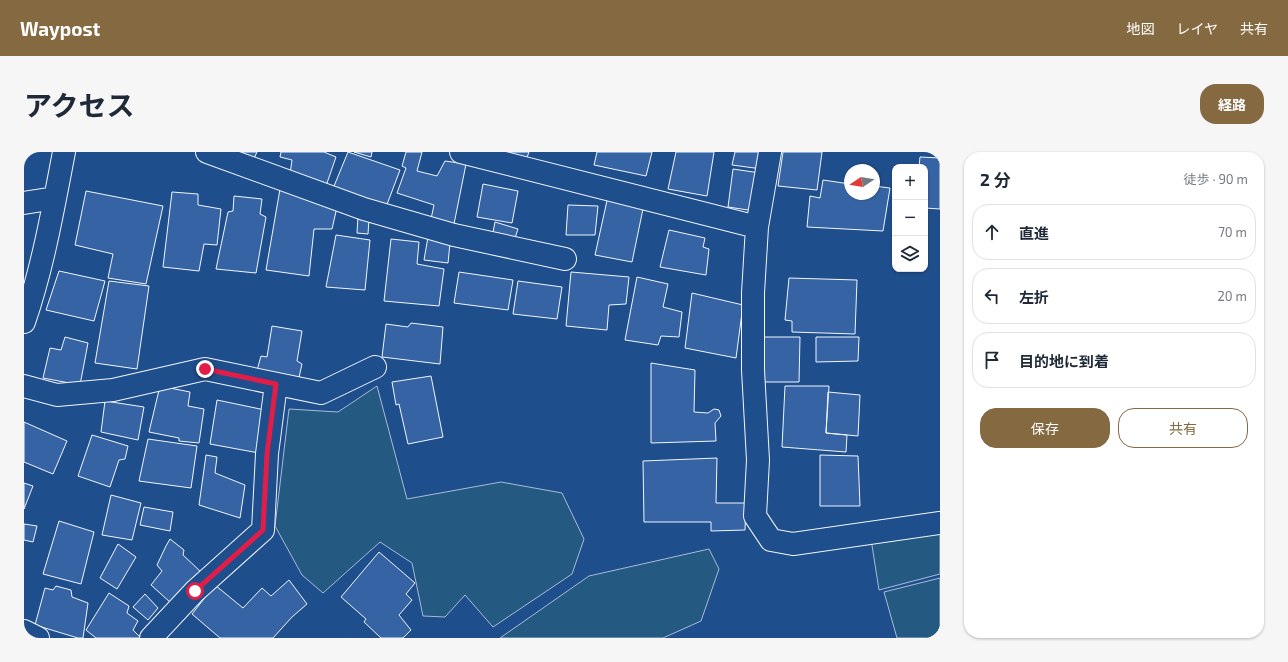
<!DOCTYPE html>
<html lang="ja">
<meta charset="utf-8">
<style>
body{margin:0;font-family:"Exo 2","Noto Sans JP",sans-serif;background:#f6f6f7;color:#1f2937}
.controls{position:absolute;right:12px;top:12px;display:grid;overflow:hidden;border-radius:8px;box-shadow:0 1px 3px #0004}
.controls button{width:36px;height:36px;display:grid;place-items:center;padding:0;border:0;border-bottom:1px solid #e0e1e3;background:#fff;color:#1f2937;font:20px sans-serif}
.compass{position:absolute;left:820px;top:12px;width:36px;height:36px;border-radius:50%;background:#fff;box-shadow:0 1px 3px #0004;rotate:258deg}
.stop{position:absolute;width:12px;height:12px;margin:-9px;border:3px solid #e11d48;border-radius:50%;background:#fff}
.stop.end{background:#e11d48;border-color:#fff;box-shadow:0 1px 4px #0008}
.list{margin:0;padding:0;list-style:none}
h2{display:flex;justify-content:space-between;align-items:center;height:52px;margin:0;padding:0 16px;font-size:17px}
h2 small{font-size:13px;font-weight:400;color:#747a83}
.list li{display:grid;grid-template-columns:26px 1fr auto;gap:12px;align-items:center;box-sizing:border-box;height:56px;margin:0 8px 8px;padding:0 8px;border:1px solid #e0e1e3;border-radius:16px}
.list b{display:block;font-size:15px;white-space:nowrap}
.list em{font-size:13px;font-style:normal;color:#747a83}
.actions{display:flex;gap:8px;padding:12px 16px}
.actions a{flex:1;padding:9px 0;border:1px solid #846941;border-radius:16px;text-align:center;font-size:14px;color:#846941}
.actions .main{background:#846941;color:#fff}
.icon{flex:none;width:22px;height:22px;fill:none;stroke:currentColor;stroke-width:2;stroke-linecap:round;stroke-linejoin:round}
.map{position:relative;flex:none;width:916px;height:486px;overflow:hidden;border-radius:16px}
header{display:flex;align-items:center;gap:24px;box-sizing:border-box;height:56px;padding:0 20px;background:#846941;color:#fff}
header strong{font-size:19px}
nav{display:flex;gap:22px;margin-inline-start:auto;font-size:14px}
.intro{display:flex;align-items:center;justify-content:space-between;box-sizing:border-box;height:96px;padding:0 24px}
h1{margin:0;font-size:28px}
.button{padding:10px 18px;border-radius:16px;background:#846941;color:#fff;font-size:14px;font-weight:700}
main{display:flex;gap:24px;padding:0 24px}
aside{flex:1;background:#fff;border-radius:16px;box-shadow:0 1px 3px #0004}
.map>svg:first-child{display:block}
.green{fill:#245a82;stroke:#a8bbd7}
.building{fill:#3563a3;stroke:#f2f6ff}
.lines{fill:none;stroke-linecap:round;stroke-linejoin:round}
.street-casing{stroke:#f2f6ff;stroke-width:24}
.street{stroke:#1f4e8c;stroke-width:22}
.route{stroke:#e11d48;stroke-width:5}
</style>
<header>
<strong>Waypost</strong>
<nav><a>地図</a><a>レイヤ</a><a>共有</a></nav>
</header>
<div class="intro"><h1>アクセス</h1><a class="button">経路</a></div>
<main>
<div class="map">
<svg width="916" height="486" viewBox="0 0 916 486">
<rect width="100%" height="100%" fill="#1f4e8c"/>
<!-- green -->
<path class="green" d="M 353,234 L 383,347 L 477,330 L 538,341 L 560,387 L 548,422 L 469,475 L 441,443 L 421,465 L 399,464 L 388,411 L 356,390 L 299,441 L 278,423 L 251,374 L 265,257 L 314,260 Z
M 916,379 L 916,422 L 855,438 L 847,387 Z
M 685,397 L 695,417 L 677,469 L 639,486 L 476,486 L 565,424 Z
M 916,426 L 916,486 L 873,486 L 860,440 Z"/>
<!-- building -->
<path class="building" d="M 195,0 L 233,0 L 228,11 Z
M 257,0 L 300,0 L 312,5 L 302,34 L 266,22 L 268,8 L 256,5 Z
M 324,0 L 376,18 L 362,55 L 308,39 Z
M 330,0 L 348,0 L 347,5 Z
M 382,0 L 398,0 L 393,19 L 413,24 L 421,9 L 442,12 L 430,72 L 407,67 L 410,53 L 373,41 L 382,16 L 378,14 Z
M 464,0 L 505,0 L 502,8 Z
M 573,0 L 628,0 L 622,24 L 570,13 Z
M 652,0 L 690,0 L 683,44 L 644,37 Z
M 711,0 L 740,0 L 738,17 L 708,13 Z
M 759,0 L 798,0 L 793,38 L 754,34 Z
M 896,5 L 916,6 L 916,57 L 901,56 L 901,15 L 895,15 Z
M 709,17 L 736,21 L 731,59 L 704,55 Z
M 799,28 L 826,32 L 826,42 L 850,42 L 850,34 L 866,36 L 859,79 L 783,75 L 786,44 L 796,46 Z
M 459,32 L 494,39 L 488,71 L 453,65 Z
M 256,37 L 313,55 L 308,77 L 290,77 L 285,124 L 242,118 Z
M 62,39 L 139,54 L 122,132 L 84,126 L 89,102 L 51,93 Z
M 148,40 L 174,42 L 174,53 L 197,57 L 193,93 L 180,92 L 175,119 L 139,115 Z
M 210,44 L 238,47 L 236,62 L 242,65 L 232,121 L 192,117 L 204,60 L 209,59 Z
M 584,44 L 620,52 L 608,110 L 571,103 Z
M 544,53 L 574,54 L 571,83 L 542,83 Z
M 334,64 L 345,67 L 344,82 L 333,81 Z
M 471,70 L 494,77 L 490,89 L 468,85 Z
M 645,78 L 681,86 L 679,95 L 685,97 L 682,123 L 636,115 Z
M 312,83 L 346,88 L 341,138 L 302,135 Z
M 404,85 L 426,91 L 424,111 L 400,108 Z
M 367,87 L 395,90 L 393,112 L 420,117 L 415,154 L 360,149 Z
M 35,119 L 81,129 L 70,169 L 22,158 Z
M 435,120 L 489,128 L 484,158 L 430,151 Z
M 547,120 L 605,125 L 602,152 L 585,153 L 583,178 L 542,174 Z
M 613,125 L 644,132 L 639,155 L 658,160 L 655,185 L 637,184 L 634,193 L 601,188 Z
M 765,126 L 833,128 L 831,182 L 768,180 L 768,169 L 761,168 Z
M 85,129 L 125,134 L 113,217 L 71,211 Z
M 494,129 L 538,135 L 533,167 L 489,162 Z
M 668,141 L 719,153 L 712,206 L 661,196 Z
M 387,171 L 419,175 L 416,212 L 358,205 L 362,172 L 384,175 Z
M 248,174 L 278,179 L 273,209 L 278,212 L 274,230 L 232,222 L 237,204 L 243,205 Z
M 41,185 L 64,191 L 56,233 L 19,226 L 26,196 L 37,198 Z
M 738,185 L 776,185 L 775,230 L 738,230 Z
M 792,185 L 835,185 L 834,209 L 792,210 Z
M 627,211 L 671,218 L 670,260 L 684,261 L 690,257 L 695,258 L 697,264 L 691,271 L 692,289 L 627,291 Z
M 407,224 L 419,285 L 384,292 L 375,252 L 372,253 L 368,230 Z
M 136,234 L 166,240 L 164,254 L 180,257 L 175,291 L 155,289 L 155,286 L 125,280 Z
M 761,234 L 805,234 L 802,281 L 823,283 L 822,300 L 758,295 Z
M 804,240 L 836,243 L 834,284 L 802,281 Z
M 193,248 L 241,258 L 235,301 L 186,292 Z
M 81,249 L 120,255 L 114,288 L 77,280 Z
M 0,270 L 43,289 L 29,322 L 0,310 Z
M 68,283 L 104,294 L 101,307 L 95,308 L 86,335 L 54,324 Z
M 124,287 L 173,294 L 167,336 L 115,329 Z
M 182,303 L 193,305 L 191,321 L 221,333 L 216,366 L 175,353 Z
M 796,303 L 834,304 L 836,354 L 796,354 Z
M 693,306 L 692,351 L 722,351 L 721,378 L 687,379 L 687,370 L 620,370 L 619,309 Z
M 0,331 L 9,334 L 0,357 Z
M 87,343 L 117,351 L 108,388 L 78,383 Z
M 120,355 L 149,360 L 146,379 L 116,373 Z
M 35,369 L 70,380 L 57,432 L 19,422 Z
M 0,372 L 13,374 L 9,390 L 0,388 Z
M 146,387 L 160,398 L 159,403 L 177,420 L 147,451 L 127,433 L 138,419 L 133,413 L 142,394 Z
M 94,392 L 112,405 L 93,437 L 76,426 Z
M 355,400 L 391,431 L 382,442 L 388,448 L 375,463 L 387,478 L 379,486 L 357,486 L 340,470 L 342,467 L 317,445 Z
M 265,428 L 283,452 L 268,465 L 249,486 L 196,486 L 168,462 L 191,433 L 219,456 L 238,436 L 247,444 Z
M 32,434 L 47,438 L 48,445 L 64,451 L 59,486 L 54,486 L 11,473 L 21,436 L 29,438 Z
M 85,441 L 105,454 L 103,461 L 114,469 L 109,478 L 116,485 L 115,486 L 72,486 L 62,478 Z
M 121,442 L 134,456 L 124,468 L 109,455 Z"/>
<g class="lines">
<!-- street casing -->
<g class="street-casing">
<path id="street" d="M 183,0 L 340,57 L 430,83 L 541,107
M 437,0 L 733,75
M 746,0 L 733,75 L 729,141 L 729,218 L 734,308 L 731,364 L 747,388 L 769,392 L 916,371
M 0,51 L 31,46
M 0,170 C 19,115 29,57 40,0
M 0,234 L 33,243 L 89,238 L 181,217 L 297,241 L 351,215
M 0,479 L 14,486
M 127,486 L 171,439 L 239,378 L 243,302 L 252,232"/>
</g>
<!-- street -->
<use href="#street" class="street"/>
</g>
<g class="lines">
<!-- route -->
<path class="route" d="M 171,439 L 239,378 L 243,302 L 252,232 L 181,217"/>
</g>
</svg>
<div class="controls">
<button>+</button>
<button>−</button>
<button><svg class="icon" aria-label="layers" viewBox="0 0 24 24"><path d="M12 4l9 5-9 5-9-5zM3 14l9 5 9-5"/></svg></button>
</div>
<svg class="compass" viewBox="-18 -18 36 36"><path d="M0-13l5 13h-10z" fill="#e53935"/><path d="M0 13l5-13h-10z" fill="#747a83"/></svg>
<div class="stop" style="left:171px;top:439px"></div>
<div class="stop end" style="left:181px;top:217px"></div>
</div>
<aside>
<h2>2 分<small>徒歩 · 90 m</small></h2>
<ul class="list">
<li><svg class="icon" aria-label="ahead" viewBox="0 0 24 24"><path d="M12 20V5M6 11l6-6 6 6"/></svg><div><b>直進</b></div><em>70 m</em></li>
<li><svg class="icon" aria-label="left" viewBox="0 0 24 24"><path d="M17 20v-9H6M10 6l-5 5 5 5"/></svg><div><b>左折</b></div><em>20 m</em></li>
<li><svg class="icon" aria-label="arrive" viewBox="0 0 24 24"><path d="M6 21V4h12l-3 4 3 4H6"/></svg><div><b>目的地に到着</b></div></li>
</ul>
<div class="actions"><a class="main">保存</a><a>共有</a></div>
</aside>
</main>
